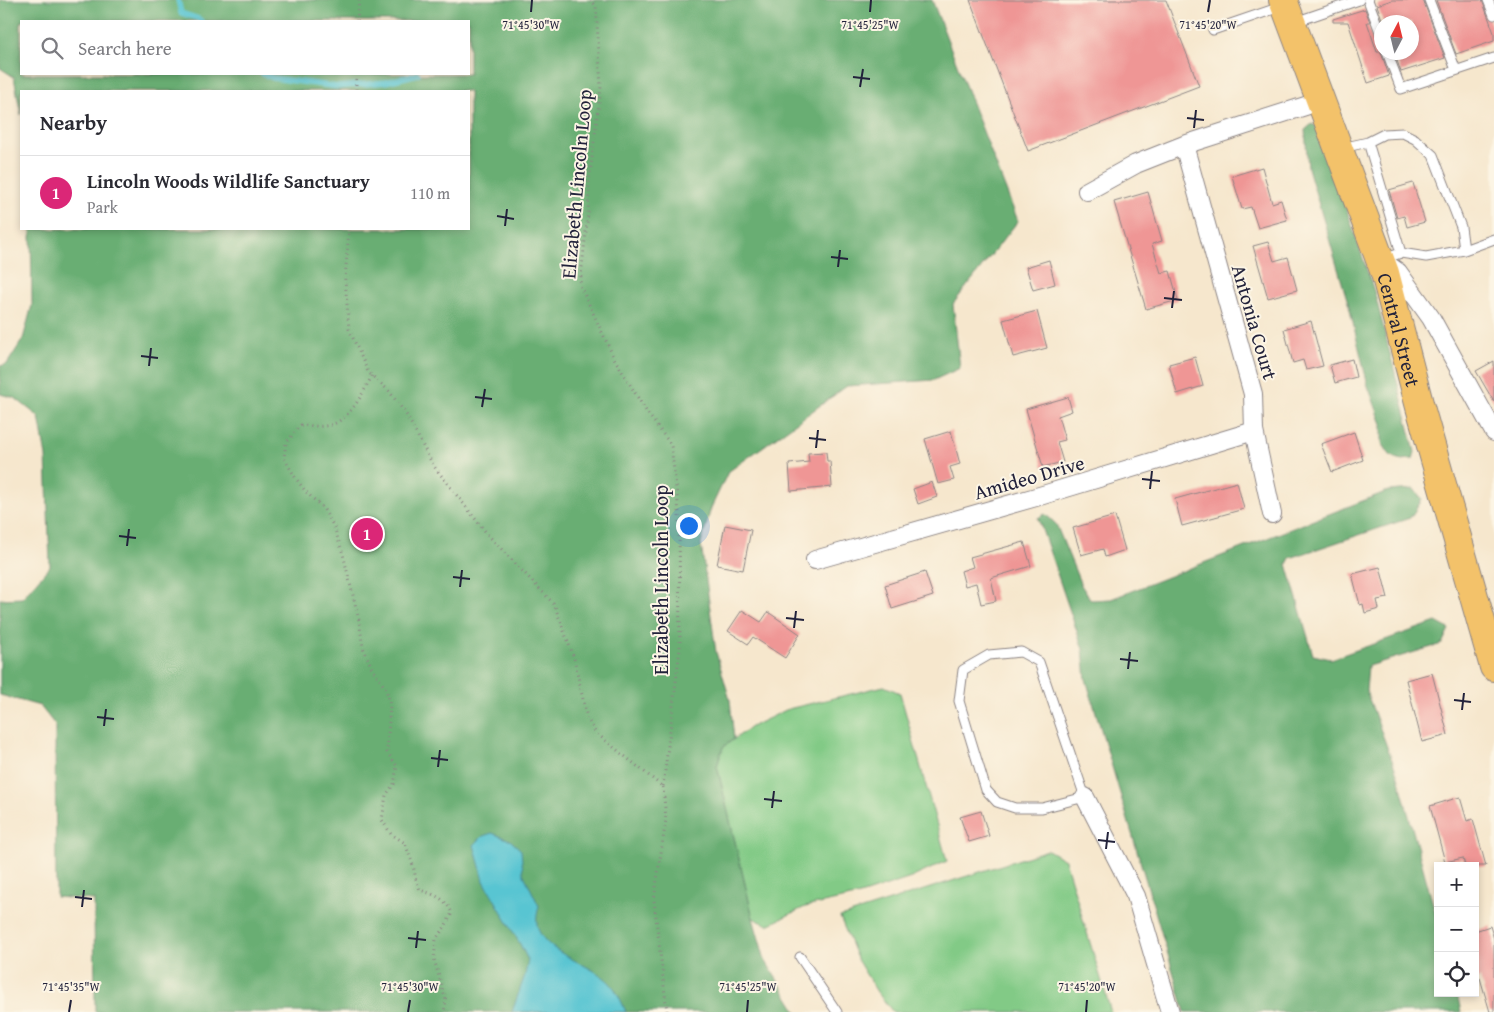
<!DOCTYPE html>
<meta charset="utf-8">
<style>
body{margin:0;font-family:"Gentium Book Plus",serif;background:#f2f2f3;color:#2b2b33}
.controls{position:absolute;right:15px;bottom:15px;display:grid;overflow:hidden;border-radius:0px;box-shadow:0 2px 8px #0003}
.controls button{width:45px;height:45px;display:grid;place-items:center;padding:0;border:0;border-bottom:1px solid #e1e1e2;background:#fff;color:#2b2b33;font:25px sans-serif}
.compass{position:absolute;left:1374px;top:15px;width:45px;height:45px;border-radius:50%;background:#fff;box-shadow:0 2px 8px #0003;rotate:7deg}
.you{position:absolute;left:688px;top:525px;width:18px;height:18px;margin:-12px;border:4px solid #fff;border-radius:50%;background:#1a73e8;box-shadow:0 0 0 8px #1a73e833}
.badge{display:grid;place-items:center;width:32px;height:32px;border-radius:50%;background:#db2777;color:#fff;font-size:16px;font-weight:700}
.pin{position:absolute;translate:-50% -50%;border:2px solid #fff;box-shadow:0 1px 5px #0006}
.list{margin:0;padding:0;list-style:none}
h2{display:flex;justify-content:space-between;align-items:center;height:65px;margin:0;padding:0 20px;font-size:21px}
h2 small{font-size:16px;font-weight:400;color:#7c7c81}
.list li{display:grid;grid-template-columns:32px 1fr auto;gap:15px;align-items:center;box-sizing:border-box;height:75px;padding:0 20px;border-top:1px solid #e1e1e2}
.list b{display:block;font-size:19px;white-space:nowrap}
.list p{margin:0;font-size:16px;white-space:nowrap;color:#7c7c81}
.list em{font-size:16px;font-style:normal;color:#7c7c81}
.icon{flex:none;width:28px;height:28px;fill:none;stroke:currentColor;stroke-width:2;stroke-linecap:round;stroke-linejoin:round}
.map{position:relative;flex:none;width:1494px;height:1012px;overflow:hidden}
.search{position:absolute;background:#fff;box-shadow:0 2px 8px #0003;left:20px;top:20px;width:450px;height:55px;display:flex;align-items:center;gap:12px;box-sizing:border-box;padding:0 18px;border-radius:0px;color:#7c7c81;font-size:19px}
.panel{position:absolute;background:#fff;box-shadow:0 2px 8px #0003;left:20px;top:90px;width:450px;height:140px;border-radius:0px}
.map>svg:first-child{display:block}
.green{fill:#82ca86;stroke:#527660}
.forest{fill:#69ae73;stroke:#466857;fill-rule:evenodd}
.water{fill:#59c5d2;stroke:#3e7486}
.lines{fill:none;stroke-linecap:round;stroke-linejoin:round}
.stream{stroke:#59c5d2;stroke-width:5.5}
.building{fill:#ef9695}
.lane-casing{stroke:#8c8484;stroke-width:11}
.street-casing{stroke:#8c8484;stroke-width:20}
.primary-casing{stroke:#8c8484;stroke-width:30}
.path{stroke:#8c8484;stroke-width:3;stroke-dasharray:1 4;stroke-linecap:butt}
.lane{stroke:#fff;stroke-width:9}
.street{stroke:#fff;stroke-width:18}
.primary{stroke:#f3c26a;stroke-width:28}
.ticks{fill:none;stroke:#22223b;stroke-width:2}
.labels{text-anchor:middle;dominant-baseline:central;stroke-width:4;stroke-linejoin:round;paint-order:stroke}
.street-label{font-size:20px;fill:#22223b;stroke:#fcf5e5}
.ticks-label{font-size:12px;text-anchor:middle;fill:#22223b;stroke:#fcf5e5;stroke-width:4;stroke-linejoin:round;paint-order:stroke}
</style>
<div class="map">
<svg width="1494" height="1012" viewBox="0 0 1494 1012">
<rect width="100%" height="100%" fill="#fcf5e5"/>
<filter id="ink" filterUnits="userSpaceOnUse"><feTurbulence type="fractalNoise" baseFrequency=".02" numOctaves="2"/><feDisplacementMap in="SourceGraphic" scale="10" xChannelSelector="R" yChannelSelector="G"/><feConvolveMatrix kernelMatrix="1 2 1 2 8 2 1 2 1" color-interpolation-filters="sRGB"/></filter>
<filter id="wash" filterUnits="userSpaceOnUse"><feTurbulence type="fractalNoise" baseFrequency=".0096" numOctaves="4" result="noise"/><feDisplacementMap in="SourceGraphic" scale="20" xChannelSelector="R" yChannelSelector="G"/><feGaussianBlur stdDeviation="1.12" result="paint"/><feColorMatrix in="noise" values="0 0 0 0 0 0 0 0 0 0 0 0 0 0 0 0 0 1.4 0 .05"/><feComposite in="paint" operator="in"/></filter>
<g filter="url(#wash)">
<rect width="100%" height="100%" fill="#f6e7cd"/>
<!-- green -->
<path class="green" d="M 884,686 L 900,693 L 947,861 L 911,878 L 860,895 L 805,907 L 768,925 L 753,918 L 717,766 L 723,747 L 751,727 L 788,709 Z
M 1048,850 L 1065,860 L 1111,1012 L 893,1012 L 877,992 L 858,961 L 840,917 Z"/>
<!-- forest -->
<path class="forest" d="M 0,0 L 932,0 L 1018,221 L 953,304 L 960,368 L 934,380 L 847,386 L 728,472 L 711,508 L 701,544 L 716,652 L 730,700 L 734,739 L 723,747 L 717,766 L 753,918 L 765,960 L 797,1012 L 95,1012 L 94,900 L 56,897 L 55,725 L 40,706 L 0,695 L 0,599 L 22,598 L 50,566 L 46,456 L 39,417 L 15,398 L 0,394 L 0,366 L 7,364 L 23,339 L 32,305 L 31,229 L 469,229 L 469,91 L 21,91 L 21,115 L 14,77 L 0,68 ZM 21,21 L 469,21 L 469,74 L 21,74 Z
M 1312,124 L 1319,127 L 1375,294 L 1415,452 L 1413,459 L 1400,460 L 1390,455 L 1382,443 L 1382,424 L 1368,386 L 1349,306 L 1308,168 L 1305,130 Z
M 1414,489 L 1422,500 L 1410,518 L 1290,558 L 1287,564 L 1313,655 L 1331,659 L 1436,622 L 1449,629 L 1442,644 L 1368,666 L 1366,691 L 1398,776 L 1438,923 L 1438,993 L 1457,993 L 1461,1012 L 1185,1012 L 1086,679 L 1083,649 L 1038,518 L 1045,514 L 1056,524 L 1081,585 L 1091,600 L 1111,599 L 1388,491 Z"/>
<!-- water -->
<path class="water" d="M 492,833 L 510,840 L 521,850 L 523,873 L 539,906 C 524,951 585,958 609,982 C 616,989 622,1002 626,1012 L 512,1012 L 525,975 L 528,960 L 520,944 L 484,881 L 474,845 L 483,836 Z"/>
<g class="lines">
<!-- stream -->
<path class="stream" d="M 178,0 L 181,13 L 199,19 L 201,21
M 263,74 L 273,78 L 338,87 L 386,82 L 418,74"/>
</g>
<g id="blocks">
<!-- building -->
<path class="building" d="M 970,0 L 1166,0 L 1199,86 L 1028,151 Z
M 1392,0 L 1423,0 L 1445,58 L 1401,72 L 1394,52 L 1412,52 L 1412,22 L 1383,22 L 1377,5 Z
M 1436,0 L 1482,0 L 1494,33 L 1494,41 L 1456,54 Z
M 1365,9 L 1370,22 L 1367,22 L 1377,52 L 1381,52 L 1389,76 L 1368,83 L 1348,22 L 1333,22 L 1333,19 Z
M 1262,167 L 1272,203 L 1281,200 L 1287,220 L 1258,228 L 1251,207 L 1242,209 L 1232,176 Z
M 1413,183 L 1425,222 L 1407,227 L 1404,216 L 1397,218 L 1389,190 Z
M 1148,192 L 1162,241 L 1152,244 L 1161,273 L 1170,271 L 1178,300 L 1146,309 L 1114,202 Z
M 1268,242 L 1274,261 L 1288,257 L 1297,290 L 1268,298 L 1253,246 Z
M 1049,260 L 1055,284 L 1033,290 L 1026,267 Z
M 1037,311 L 1047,348 L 1013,357 L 1003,320 Z
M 1311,321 L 1323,366 L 1306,370 L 1303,360 L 1293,363 L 1284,329 Z
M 1195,357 L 1203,386 L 1177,394 L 1169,364 Z
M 1352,359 L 1356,377 L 1335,383 L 1330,365 Z
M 1494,361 L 1494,402 L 1476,371 Z
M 1068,397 L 1072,411 L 1058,416 L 1065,440 L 1057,442 L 1063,462 L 1043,467 L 1026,409 Z
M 951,431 L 960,464 L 950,467 L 954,480 L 938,484 L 925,439 Z
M 1354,432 L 1363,460 L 1332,472 L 1321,444 Z
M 826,452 L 827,461 L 830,461 L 832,487 L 791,491 L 789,464 L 809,462 L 808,453 Z
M 932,482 L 937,497 L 918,504 L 913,489 Z
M 1237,482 L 1244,509 L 1182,526 L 1175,499 Z
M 1115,516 L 1125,550 L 1105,557 L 1103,549 L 1081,555 L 1073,528 Z
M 725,525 L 751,530 L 743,570 L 717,565 Z
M 1024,542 L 1031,566 L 991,578 L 996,601 L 981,604 L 976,583 L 965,586 L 961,571 L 973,567 L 970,557 Z
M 1380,567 L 1388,598 L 1377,600 L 1379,609 L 1365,613 L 1363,604 L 1360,605 L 1352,574 Z
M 925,572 L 933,596 L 892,609 L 885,585 Z
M 742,610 L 761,622 L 768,612 L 800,634 L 785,658 L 753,637 L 748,644 L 728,631 Z
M 1432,673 L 1448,735 L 1422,742 L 1406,680 Z
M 1460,797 L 1467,821 L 1473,819 L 1486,866 L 1465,866 L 1463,858 L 1445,862 L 1430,806 Z
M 981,811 L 989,836 L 969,842 L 960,817 Z
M 1490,926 L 1494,939 L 1494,1012 L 1490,1012 L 1480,978 L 1475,980 L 1475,931 Z"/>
</g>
</g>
<g filter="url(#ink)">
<use href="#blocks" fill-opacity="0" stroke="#8c8484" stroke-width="1"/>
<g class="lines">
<!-- lane casing -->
<g class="lane-casing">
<path id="lane" d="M 1368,0 L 1382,37
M 1429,0 L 1456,70
M 1488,0 L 1494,15
M 1295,22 L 1359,0
M 1213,30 L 1283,6
M 1387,52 L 1401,89 L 1494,58
M 1368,142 L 1384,134 L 1403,133 L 1415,139 L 1433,155 L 1461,227 L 1464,250
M 1342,148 L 1368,142 L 1401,253
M 1383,259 L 1401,253 L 1426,257 L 1464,250 L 1494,239
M 1021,652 L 1039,662 L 1085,797 L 1042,808 L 1015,808 L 997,802 L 986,790 L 959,701 L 963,670 L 989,655 Z
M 800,957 L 837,1012"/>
</g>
<!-- street casing -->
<g class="street-casing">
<path id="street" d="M 1184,145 L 1253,394 L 1254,431 L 1272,514
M 1087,191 L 1136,164 L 1184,145 L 1321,101
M 1381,260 L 1398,272 L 1431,318 L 1494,432
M 815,560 L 1043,495 L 1254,431
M 1085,797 L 1136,896 L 1170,1012"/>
</g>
<!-- primary casing -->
<g class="primary-casing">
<g id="primary">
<path id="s1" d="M 1283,0 L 1385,273 L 1420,407 L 1494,667"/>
</g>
</g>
<!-- path -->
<path class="path" d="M 357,21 L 359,0
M 356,74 L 356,91
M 349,229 L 345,279 L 349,329 L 368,372 L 389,391 L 406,414 L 433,465 L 488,535 L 554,604 L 574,658 L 587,718 L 596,733 L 663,787 L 680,649 L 679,512 L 671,445 L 646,411 L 614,358 L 580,285 L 588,213 L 589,181 L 601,87 L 596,6 L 591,0
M 372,376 C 362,394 348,425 324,426 C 317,427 308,425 301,425 L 286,443 L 284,458 L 295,477 L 306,492 L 323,508 L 334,527 L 343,554 L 359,620 L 363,647 L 372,668 L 386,689 L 390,704 L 387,752 L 397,766 L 394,784 L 386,795 L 382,820 L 391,834 L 405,843 L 413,865 L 416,879 L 420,890 C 436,895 445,898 452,913 L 445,927 L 436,939 L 434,959 L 446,1001 L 444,1012
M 663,787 L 666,819 L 654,900 L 667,1012"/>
<!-- lane -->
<use href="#lane" class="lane"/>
<!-- street -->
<use href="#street" class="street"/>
<!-- primary -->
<use href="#primary" class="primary"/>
</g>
</g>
<!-- ticks -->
<path class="ticks" d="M 531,12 L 532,0M 870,12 L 871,0M 1208,12 L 1210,0M 853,77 L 870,79M 860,87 L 863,69M 1187,118 L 1204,120M 1194,128 L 1196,110M 497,216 L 514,219M 505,226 L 507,209M 831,257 L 848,259M 838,267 L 840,250M 1164,298 L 1182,300M 1172,308 L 1174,291M 141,356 L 158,358M 149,366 L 151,348M 475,397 L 492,399M 482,407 L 485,389M 809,438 L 826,440M 816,448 L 818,430M 1142,479 L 1160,481M 1150,489 L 1152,471M 119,536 L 136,538M 127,546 L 129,529M 453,577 L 470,579M 460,587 L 462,570M 786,618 L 804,620M 794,628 L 796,611M 1120,659 L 1138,661M 1128,669 L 1130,652M 1454,700 L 1471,702M 1462,710 L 1464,693M 97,717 L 114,719M 104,726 L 106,709M 431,758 L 448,760M 438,767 L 440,750M 764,799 L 782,801M 772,808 L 774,791M 1098,840 L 1115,842M 1106,849 L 1108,832M 75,897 L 92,899M 82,907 L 84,890M 408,938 L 426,940M 416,948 L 418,931M 69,1012 L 71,1000M 408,1012 L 410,1000M 747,1012 L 748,1000M 1086,1012 L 1087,1000"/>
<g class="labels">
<!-- street labels -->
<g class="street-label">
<text transform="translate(576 184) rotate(-85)">Elizabeth Lincoln Loop</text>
<text transform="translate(1255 322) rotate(74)">Antonia Court</text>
<text stroke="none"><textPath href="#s1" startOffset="350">Central Street</textPath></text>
<text transform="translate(1029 477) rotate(-16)">Amideo Drive</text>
<text transform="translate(660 580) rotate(-90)">Elizabeth Lincoln Loop</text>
</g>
</g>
<g class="ticks-label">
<text x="531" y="29">71°45'30"W</text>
<text x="870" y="29">71°45'25"W</text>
<text x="1208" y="29">71°45'20"W</text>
<text x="71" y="991">71°45'35"W</text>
<text x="410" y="991">71°45'30"W</text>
<text x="748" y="991">71°45'25"W</text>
<text x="1087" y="991">71°45'20"W</text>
</g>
</svg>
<div class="controls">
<button>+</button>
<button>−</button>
<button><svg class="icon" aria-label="locate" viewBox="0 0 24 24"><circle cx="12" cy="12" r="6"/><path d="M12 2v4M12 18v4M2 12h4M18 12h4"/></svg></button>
</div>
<svg class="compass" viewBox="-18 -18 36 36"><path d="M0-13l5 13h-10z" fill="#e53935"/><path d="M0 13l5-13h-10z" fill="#7c7c81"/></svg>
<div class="you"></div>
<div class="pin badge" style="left:367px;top:534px">1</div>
<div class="search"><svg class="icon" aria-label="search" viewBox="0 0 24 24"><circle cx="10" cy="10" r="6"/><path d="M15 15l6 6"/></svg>Search here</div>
<section class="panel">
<h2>Nearby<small></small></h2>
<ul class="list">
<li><span class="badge">1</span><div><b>Lincoln Woods Wildlife Sanctuary</b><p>Park</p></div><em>110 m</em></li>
</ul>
</section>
</div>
